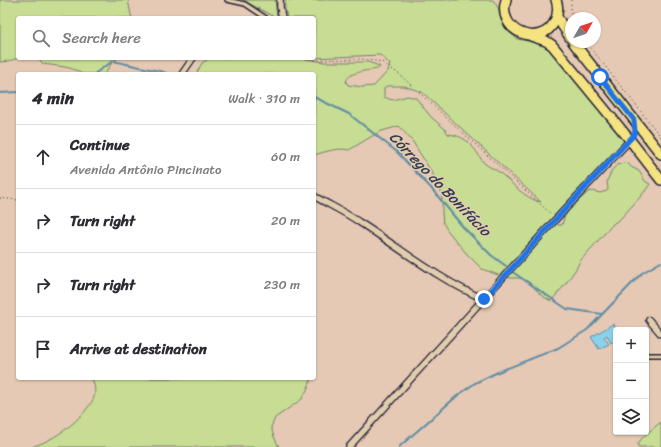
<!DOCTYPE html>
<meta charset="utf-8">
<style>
body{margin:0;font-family:Sriracha,sans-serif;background:#f2f2f3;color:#2b2b33}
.controls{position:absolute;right:12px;bottom:12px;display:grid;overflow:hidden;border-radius:4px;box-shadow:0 1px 3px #0004}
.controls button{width:36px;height:36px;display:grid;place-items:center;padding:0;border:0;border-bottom:1px solid #e1e1e2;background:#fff;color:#2b2b33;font:20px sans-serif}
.compass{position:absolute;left:565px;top:12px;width:36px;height:36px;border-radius:50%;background:#fff;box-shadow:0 1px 3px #0004;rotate:50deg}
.stop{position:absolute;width:12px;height:12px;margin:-9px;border:3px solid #1a73e8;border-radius:50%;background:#fff}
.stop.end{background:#1a73e8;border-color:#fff;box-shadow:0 1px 4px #0008}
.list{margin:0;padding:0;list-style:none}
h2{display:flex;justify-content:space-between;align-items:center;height:52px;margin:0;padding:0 16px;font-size:17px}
h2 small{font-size:13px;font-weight:400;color:#7c7c81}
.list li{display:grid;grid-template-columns:26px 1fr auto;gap:12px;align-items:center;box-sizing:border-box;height:64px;padding:0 16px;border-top:1px solid #e1e1e2}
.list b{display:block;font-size:15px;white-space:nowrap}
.list p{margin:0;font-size:13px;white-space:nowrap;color:#7c7c81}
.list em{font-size:13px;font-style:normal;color:#7c7c81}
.icon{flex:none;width:22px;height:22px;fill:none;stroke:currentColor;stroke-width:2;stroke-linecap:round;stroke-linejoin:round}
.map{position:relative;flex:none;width:661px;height:447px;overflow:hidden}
.search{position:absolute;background:#fff;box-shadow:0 1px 3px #0004;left:16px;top:16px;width:300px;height:44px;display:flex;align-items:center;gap:10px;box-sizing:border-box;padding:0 14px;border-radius:4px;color:#7c7c81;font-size:15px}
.panel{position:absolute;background:#fff;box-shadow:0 1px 3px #0004;left:16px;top:72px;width:300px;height:308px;border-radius:4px}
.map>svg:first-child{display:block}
.green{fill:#c6dd93;stroke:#748067;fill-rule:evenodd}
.water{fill:#8ad2eb;stroke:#608ca5}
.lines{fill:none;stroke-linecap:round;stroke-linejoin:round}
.stream{stroke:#608ca5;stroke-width:2}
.service-casing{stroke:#22223b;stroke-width:6}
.minor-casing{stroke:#22223b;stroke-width:8}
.primary-casing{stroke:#22223b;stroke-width:12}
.path{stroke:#22223b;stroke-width:1;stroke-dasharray:1 3;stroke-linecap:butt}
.service{stroke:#e2cdac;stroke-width:3}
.minor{stroke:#e2cdac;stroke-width:5.5}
.primary{stroke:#f5e382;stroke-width:9}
.route{stroke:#1a73e8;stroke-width:5}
.labels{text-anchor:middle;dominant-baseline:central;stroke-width:3;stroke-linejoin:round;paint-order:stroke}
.water-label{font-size:15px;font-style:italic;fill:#323c55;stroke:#e2cdac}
</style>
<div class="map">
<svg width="661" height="447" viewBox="0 0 661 447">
<rect width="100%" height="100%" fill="#e5c9b4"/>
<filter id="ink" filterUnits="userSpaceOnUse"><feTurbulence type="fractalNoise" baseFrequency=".025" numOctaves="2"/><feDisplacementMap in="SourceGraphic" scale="8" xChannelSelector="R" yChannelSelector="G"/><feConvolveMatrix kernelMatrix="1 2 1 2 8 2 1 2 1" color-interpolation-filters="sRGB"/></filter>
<g filter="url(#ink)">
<!-- green -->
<path class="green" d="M 0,0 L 128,0 L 131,15 L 132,18 L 18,18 L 18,58 L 9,61 L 0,62 Z
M 243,0 L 275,0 L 277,18 L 276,18 Z
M 285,0 L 493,0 L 499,9 L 505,28 L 517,39 L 539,43 L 555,50 L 623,136 L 624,143 L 557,220 L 558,225 L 562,225 L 564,218 L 569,210 L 588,192 L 593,191 L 600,193 L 607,191 L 608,189 L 607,181 L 612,170 L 617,165 L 627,162 L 631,167 L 639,171 L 645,181 L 650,184 L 642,195 L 621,218 L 613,224 L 580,261 L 576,269 L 564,286 L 551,301 L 542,296 L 529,282 L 520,278 L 511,278 L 501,276 L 482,269 L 466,253 L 448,231 L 443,223 L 442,213 L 442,194 L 434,176 L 413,142 L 399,126 L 379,132 L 349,150 C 338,147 325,152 314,155 L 314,74 L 196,74 L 202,63 L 210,58 L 300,58 L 324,62 L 368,62 L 379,66 L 380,67 L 377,69 C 368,71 348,71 346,82 L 348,85 L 362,87 L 374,86 L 388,71 L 390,64 L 380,55 L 313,58 L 314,58 L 314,18 L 287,18 L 285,8 ZM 387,86 L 404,86 L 422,92 L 541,202 C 523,198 513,183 499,172 C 495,169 489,167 485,164 C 482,161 480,157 478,154 C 469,141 463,136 448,134 L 445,129 L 431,117 L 416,98 L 408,96 L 392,100 L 384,97 L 384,89 L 385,87 Z
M 41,58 L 118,58 L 113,61 L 106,72 L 107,74 L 82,74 C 73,66 54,66 43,64 L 40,60 Z
M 92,378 L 311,378 L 311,380 L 307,390 L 302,399 L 275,418 L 271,427 L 274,437 L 279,447 L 32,447 C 39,444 46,442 52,438 C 66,431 89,411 94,397 C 96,391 94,384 92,378 Z
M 661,422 L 661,447 L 638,447 L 638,443 L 645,435 Z"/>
<!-- water -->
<path class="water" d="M 613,324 L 618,330 L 616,330 L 616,339 L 611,343 L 607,335 L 604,337 L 609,344 L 599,349 L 591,337 Z"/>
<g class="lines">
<!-- stream -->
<path class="stream" d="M 94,74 L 113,61 L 131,65 L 164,72 L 167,74
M 0,93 L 18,92
M 314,97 L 349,114 L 397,152 L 431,188 L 463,227 L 491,255 L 506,266
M 514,273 L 567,309 L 602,314
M 399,447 L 457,396 L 475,383 L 498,372 L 558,348 L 587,330 L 642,273 L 661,262"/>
<!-- service casing -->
<g class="service-casing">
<path id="service" d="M 227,0 L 245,4 L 266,18
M 646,355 L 661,355"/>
</g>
<!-- minor casing -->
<g class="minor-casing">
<path id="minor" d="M 280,0 L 280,7 L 282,18
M 182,74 L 193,58
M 314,196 C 329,205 345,212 359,222 C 400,248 439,280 484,299
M 649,320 L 661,334
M 349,447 L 556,219 L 630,140"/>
</g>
<!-- primary casing -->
<g class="primary-casing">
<path id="primary" d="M 506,0 C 496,31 540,50 555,21 C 558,14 559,8 556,0
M 557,17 L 571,39
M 531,36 L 546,41 L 552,45 L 630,140 L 661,180
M 573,42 L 661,154"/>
</g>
<!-- path -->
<path class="path" d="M 571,0 L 571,18
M 586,42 L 661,137
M 311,58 L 315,60 L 360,59 L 382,62 L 399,74 L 551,214
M 0,198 L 18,200"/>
<!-- service -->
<use href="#service" class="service"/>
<!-- minor -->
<use href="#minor" class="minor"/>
<!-- primary -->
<use href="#primary" class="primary"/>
</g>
</g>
<g class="lines" filter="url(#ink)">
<!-- route -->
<path class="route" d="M 484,299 L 556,219 L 633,136 L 635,132 L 634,120 L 600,77"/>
</g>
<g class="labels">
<!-- water labels -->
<g class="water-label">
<text transform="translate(440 184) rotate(46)">Córrego do Bonifácio</text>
</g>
</g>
</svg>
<div class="controls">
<button>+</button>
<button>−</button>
<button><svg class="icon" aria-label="layers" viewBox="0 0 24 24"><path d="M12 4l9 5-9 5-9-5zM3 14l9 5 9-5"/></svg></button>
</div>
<svg class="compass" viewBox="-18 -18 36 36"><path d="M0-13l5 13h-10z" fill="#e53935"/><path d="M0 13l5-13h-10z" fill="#7c7c81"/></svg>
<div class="stop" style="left:600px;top:77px"></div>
<div class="stop end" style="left:484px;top:299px"></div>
<div class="search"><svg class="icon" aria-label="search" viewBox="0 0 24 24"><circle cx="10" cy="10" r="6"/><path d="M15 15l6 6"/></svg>Search here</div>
<section class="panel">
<h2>4 min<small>Walk · 310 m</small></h2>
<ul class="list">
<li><svg class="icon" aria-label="ahead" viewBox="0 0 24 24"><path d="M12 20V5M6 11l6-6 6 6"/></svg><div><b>Continue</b><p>Avenida Antônio Pincinato</p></div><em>60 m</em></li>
<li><svg class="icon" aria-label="right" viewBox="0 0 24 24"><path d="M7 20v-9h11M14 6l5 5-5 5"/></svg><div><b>Turn right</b></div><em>20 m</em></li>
<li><svg class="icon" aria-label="right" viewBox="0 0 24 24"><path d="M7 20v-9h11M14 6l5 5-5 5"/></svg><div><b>Turn right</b></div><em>230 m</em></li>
<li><svg class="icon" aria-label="arrive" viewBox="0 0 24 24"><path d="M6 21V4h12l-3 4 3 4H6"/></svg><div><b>Arrive at destination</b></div></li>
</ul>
</section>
</div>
